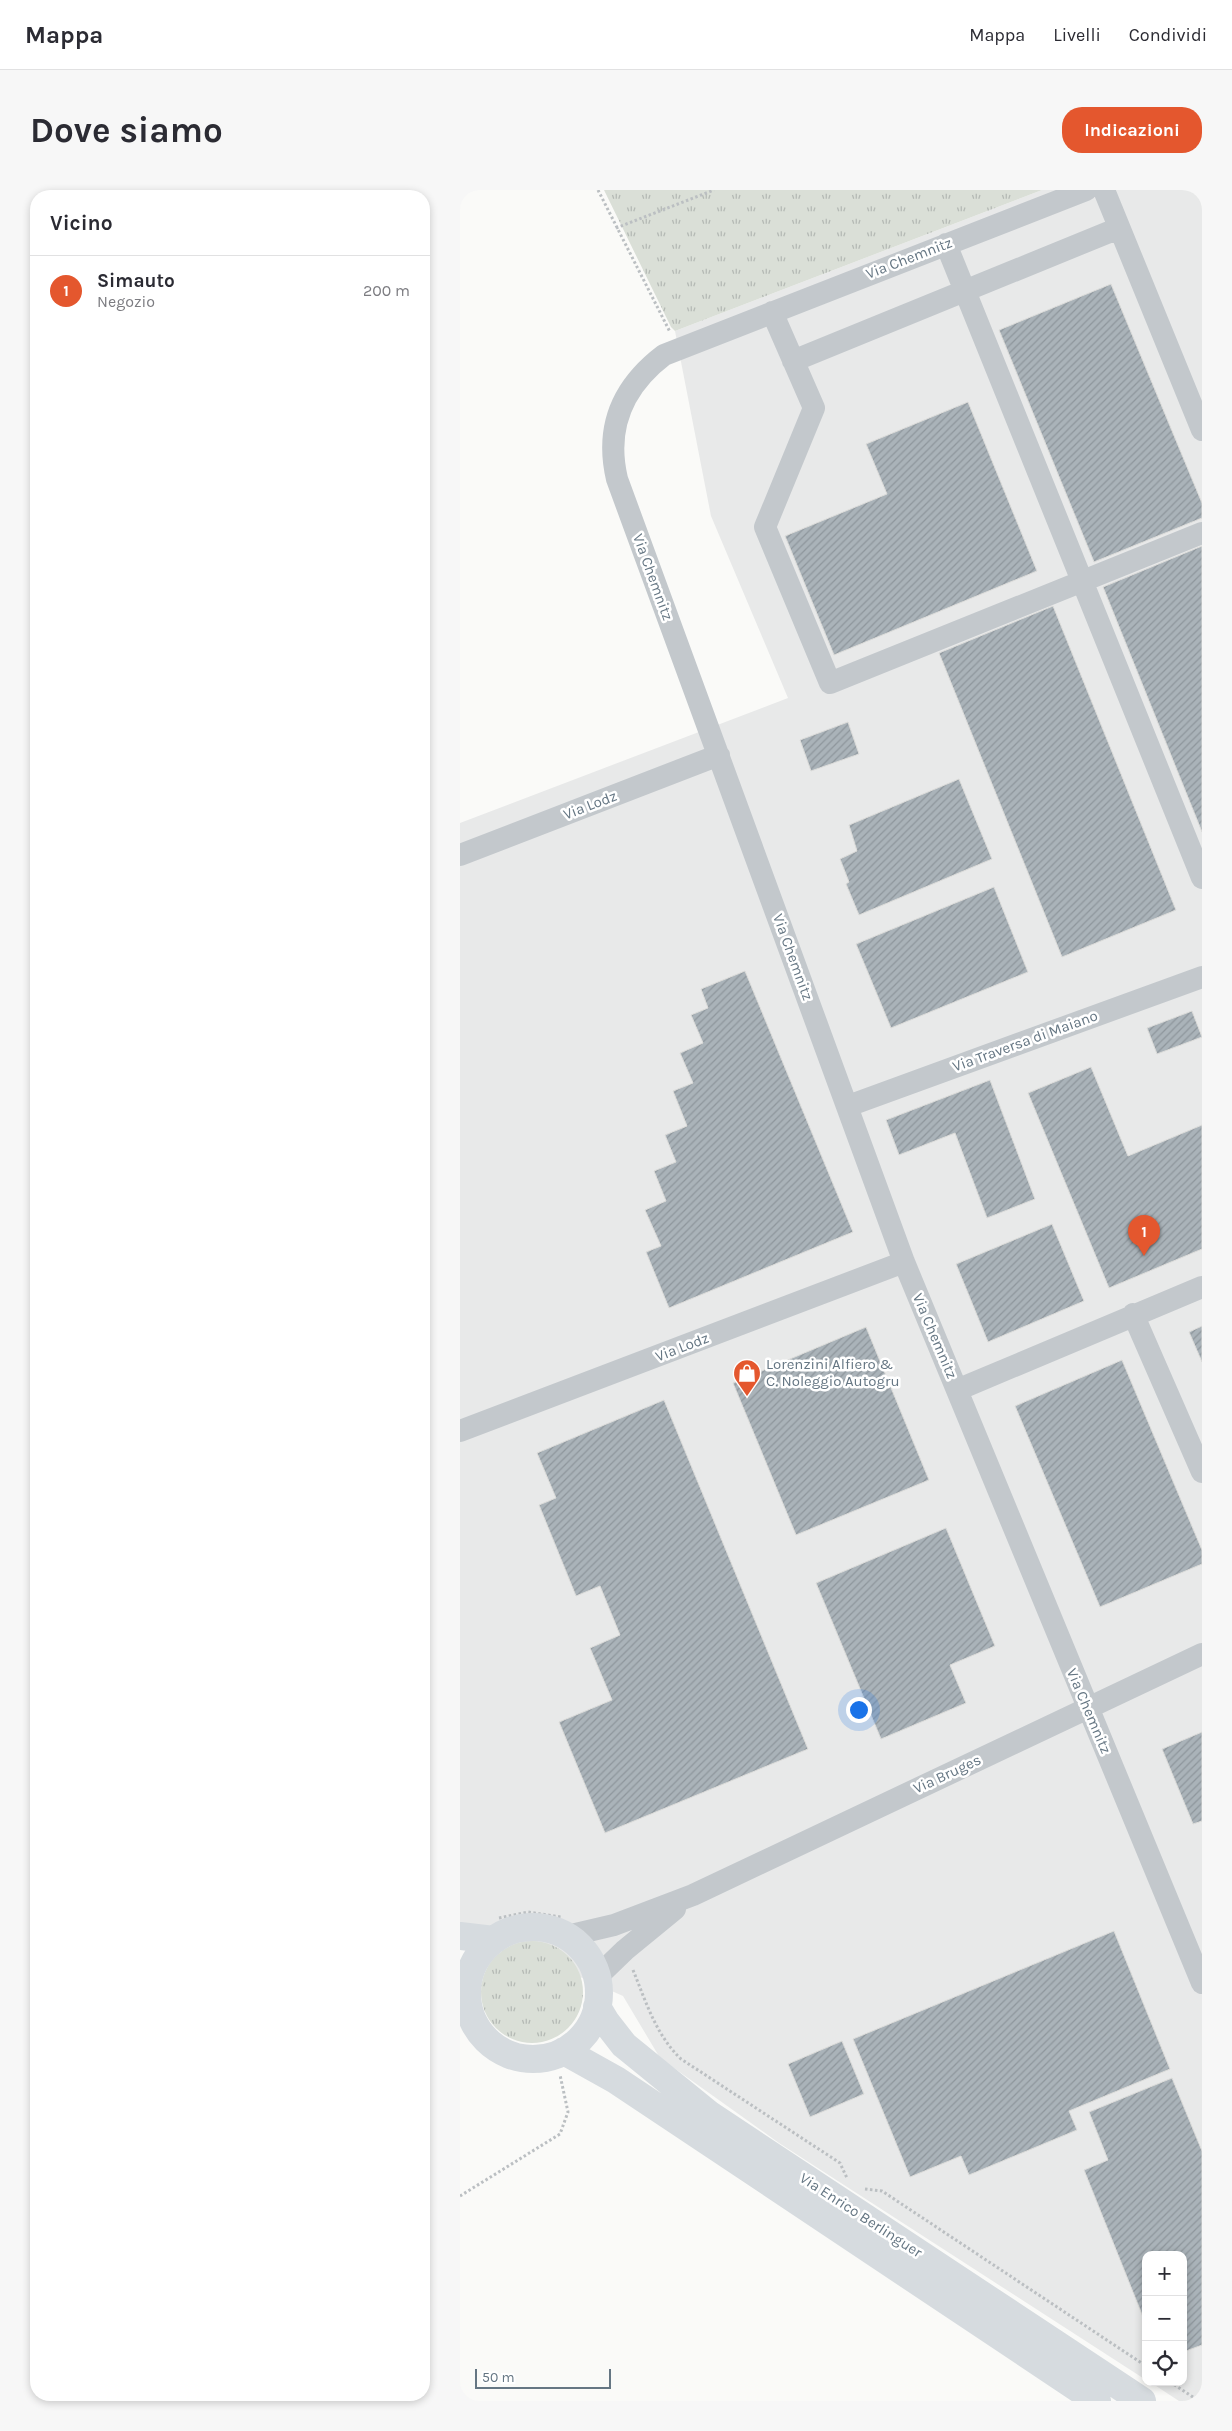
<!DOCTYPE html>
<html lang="it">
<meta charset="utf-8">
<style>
body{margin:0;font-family:Karla,sans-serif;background:#f7f7f7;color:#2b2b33}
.controls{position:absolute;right:15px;bottom:15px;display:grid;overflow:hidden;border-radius:10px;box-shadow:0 2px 8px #0003}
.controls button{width:45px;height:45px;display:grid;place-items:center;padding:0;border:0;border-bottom:1px solid #e1e1e2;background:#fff;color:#2b2b33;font:25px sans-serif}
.scale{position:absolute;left:15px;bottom:12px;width:136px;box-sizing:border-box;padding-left:5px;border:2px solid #657683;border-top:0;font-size:14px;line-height:18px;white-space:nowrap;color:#657683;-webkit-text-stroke:4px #fff;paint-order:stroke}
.you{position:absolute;left:398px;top:1519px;width:18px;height:18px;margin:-12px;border:4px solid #fff;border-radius:50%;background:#1a73e8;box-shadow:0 0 0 8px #1a73e833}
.badge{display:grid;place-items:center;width:32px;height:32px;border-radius:50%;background:#e4572e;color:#fff;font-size:16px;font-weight:700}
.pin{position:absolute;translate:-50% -41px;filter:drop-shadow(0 1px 2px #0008)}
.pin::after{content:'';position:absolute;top:26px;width:18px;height:15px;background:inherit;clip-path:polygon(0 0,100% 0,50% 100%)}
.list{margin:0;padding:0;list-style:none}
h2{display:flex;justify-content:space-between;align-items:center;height:65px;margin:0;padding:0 20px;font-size:21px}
h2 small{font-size:16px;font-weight:400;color:#7c7c81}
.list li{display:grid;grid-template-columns:32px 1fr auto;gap:15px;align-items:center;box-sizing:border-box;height:70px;padding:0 20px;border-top:1px solid #e1e1e2}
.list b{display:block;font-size:19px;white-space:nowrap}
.list p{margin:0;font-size:16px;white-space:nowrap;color:#7c7c81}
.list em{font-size:16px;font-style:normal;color:#7c7c81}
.icon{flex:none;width:28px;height:28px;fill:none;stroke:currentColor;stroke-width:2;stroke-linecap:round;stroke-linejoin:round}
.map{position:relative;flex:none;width:742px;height:2211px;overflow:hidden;border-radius:20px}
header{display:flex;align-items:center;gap:30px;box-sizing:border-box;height:70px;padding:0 25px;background:#fff;border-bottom:1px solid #e1e1e2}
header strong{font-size:24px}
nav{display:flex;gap:28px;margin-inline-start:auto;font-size:18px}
.intro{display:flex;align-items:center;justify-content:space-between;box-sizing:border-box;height:120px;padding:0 30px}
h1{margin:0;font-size:35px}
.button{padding:12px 22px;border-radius:20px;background:#e4572e;color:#fff;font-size:18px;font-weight:700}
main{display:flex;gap:30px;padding:0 30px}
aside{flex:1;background:#fff;border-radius:20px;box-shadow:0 2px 8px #0003}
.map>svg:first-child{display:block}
.built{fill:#e8e9e9}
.grass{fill:url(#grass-tufts)}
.building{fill:url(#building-hatch);stroke:#dcdcda}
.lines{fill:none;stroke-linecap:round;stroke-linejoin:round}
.path{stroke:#bbbfc2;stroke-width:3;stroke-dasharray:2.5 2.5;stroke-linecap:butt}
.minor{stroke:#c3c8cc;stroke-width:22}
.major{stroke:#d6dbdf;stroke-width:28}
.labels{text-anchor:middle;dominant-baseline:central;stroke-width:5;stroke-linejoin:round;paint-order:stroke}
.street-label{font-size:15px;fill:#657683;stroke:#fff}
.poi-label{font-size:15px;fill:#657683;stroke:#fff;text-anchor:start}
</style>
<header>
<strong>Mappa</strong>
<nav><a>Mappa</a><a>Livelli</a><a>Condividi</a></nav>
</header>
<div class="intro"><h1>Dove siamo</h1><a class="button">Indicazioni</a></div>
<main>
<aside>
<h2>Vicino<small></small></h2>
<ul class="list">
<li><span class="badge">1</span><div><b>Simauto</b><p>Negozio</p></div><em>200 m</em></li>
</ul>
</aside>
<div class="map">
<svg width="742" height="2211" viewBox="0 0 742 2211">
<defs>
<pattern id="grass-tufts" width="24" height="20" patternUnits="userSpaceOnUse" patternTransform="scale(1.25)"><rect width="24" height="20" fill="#dadfd7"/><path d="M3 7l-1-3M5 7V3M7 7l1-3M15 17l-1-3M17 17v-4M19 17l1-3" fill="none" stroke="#b4b9b4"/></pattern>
<pattern id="building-hatch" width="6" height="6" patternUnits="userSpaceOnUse" patternTransform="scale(1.25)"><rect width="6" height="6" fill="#aab3b9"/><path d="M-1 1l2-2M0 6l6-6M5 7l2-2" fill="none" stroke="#8e969c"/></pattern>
</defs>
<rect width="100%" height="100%" fill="#fafaf8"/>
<!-- built -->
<path class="built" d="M 582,0 L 742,0 L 742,2211 L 719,2211 L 690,2192 L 723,2192 L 723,2065 L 686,2065 L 686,2190 L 319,1953 L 200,1868 L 163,1806 L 0,1734 L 0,633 L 328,508 L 251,326 L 215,141 Z"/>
<!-- grass -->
<path class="grass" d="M 144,0 L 582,0 L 215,141 L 211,137 Z
M21 1802a51 51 0 1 1 102 0a51 51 0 1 1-102 0Z"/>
<!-- building -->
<path class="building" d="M 651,94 L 742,313 L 742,328 L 634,372 L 539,140 Z
M 508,212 L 577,381 L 374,465 L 325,346 L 427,304 L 406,254 Z
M 742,356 L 742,642 L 643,397 Z
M 593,416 L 716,720 L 602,767 L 479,463 Z
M 388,532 L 399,564 L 351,581 L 340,550 Z
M 499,589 L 532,669 L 399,725 L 386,694 L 389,692 L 380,669 L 397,661 L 389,635 Z
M 534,697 L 568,782 L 431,838 L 396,754 Z
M 285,781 L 393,1042 L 209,1118 L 186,1062 L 201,1056 L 185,1020 L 206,1011 L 194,981 L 216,972 L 205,945 L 227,936 L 213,901 L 233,893 L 220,863 L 243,853 L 231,825 L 248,818 L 241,799 Z
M 732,821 L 742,847 L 697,864 L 687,838 Z
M 631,877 L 668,966 L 742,935 L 742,1059 L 649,1098 L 568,903 Z
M 530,890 L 575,1009 L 527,1028 L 495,943 L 439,965 L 426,930 Z
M 592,1034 L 624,1111 L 528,1152 L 496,1074 Z
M 742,1136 L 742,1172 L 729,1142 Z
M 406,1137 L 469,1290 L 336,1345 L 273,1193 Z
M 662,1170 L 742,1360 L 742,1374 L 640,1417 L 555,1216 Z
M 204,1210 L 348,1559 L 145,1643 L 99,1532 L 152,1510 L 130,1458 L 160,1445 L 140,1396 L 116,1406 L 79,1315 L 96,1308 L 77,1263 Z
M 486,1338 L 535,1456 L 490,1475 L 506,1513 L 421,1549 L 356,1393 Z
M 742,1542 L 742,1631 L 733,1634 L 702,1559 Z
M 654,1741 L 710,1879 L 609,1921 L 617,1940 L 509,1985 L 501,1966 L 450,1987 L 393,1849 Z
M 382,1851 L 404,1904 L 350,1927 L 328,1874 Z
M 712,1888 L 742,1961 L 742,2155 L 726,2161 L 723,2155 L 723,2065 L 686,2065 L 686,2126 L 683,2127 L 624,1980 L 648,1970 L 629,1922 Z"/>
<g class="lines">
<!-- path -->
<path class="path" d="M 138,0 L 210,142
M 156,38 L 254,0
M 39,1728 L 68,1722 L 101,1727
M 173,1780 C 186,1812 196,1845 221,1869 L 380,1973 L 387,1988
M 405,1999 L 422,2001 L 686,2176
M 0,2006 L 100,1944 L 108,1922 L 100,1885
M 710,2192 L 739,2211"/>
<!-- minor -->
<path class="minor" d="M 626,0 L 204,165 C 162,197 145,238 157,289 L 444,1072 L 742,1793
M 644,0 L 742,240
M 486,54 L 742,688
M 312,122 L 354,218 L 305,337 L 370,493 L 742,343
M 333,171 L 659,38
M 0,665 L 259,565
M 388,916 L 742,787
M 673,1124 L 742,1282
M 497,1200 L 742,1097
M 0,1241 L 444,1072
M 107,1746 L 154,1735 L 233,1705 L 742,1464
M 137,1787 L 165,1760 L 215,1719"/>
<!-- major -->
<path class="major" d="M7 1803a66 66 0 1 1 132 0a66 66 0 1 1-132 0Z
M 0,1746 L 34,1750
M 137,1817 L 146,1832 L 164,1855 L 250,1925 L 682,2211
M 104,1861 L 156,1890 L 637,2211"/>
</g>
<!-- icons -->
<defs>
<g id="shop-pin" transform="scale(1.4375)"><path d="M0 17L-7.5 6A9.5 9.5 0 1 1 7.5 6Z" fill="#e4572e" stroke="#fff"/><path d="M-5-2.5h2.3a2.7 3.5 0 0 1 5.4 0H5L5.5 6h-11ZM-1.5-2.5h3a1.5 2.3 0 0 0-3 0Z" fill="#fff"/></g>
</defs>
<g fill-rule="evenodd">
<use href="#shop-pin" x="287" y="1183"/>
</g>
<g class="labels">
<!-- street labels -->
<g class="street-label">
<text transform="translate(449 68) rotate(-21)">Via Chemnitz</text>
<text transform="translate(193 387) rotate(70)">Via Chemnitz</text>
<text transform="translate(130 615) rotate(-21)">Via Lodz</text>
<text transform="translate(333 767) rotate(70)">Via Chemnitz</text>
<text transform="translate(565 851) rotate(-20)">Via Traversa di Maiano</text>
<text transform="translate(475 1146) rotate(67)">Via Chemnitz</text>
<text transform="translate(222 1157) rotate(-21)">Via Lodz</text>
<text transform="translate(629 1521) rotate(67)">Via Chemnitz</text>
<text transform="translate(487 1584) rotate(-25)">Via Bruges</text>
<text transform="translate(401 2025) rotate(33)">Via Enrico Berlinguer</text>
</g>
<!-- poi labels -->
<g class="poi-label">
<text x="306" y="1174">Lorenzini Alfiero &amp;<tspan x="306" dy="17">C. Noleggio Autogru</tspan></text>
</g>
</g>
</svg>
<div class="controls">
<button>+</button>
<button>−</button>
<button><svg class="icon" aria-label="locate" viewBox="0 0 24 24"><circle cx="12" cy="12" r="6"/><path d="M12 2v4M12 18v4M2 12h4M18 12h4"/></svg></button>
</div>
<div class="scale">50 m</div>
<div class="you"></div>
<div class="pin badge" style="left:684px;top:1066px">1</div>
</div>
</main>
